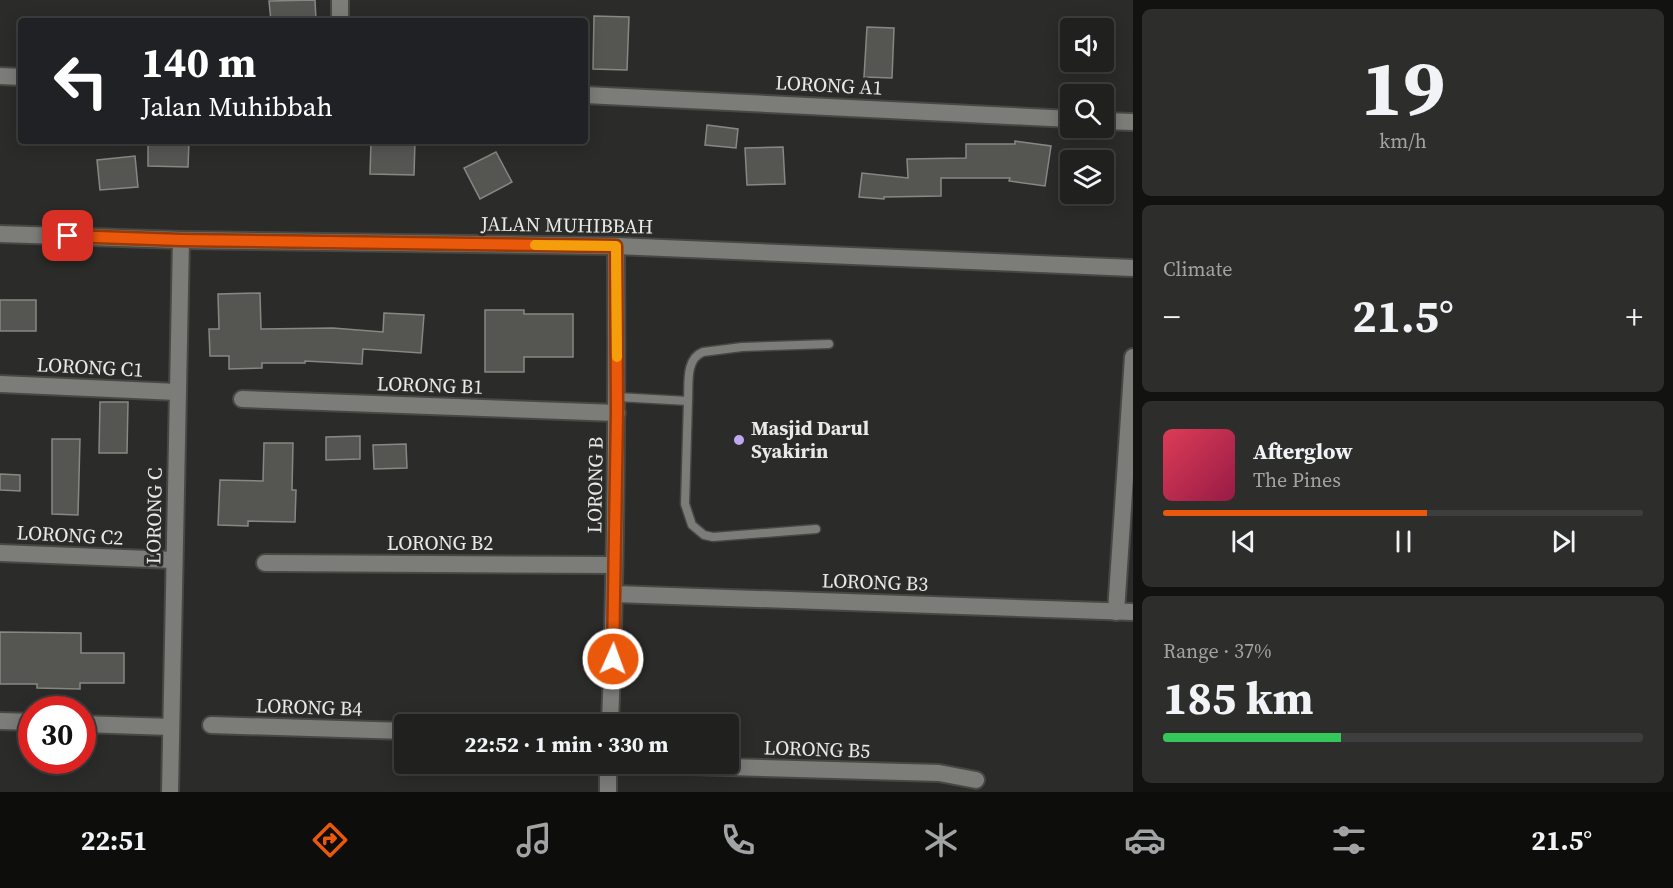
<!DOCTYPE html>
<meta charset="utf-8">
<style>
body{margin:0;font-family:"Source Serif 4",serif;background:#2d2e2c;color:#f1f3f6;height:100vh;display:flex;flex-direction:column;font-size:22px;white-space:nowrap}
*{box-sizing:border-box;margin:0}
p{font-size:20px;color:#a2a3a4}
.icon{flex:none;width:33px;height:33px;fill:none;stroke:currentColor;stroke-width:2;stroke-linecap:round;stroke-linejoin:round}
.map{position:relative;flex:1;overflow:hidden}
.side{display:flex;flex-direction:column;gap:9px;padding:9px;background:#121211;width:540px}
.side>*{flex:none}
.banner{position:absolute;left:18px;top:18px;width:570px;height:126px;border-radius:6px;box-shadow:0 3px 15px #0003,0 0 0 2px #3d3e3d;background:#202124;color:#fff;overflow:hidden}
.buttons{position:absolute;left:1060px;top:18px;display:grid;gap:12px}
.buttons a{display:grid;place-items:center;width:54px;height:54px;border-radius:6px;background:#20211f;box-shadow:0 3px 15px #0003,0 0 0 2px #3d3e3d;font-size:30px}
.speed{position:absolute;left:18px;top:696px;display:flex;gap:12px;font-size:30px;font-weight:700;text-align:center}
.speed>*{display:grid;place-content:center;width:78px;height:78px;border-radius:50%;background:#20211f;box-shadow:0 3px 15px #0003,0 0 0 2px #3d3e3d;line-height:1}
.speed .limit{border:9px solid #d22;background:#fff;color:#111}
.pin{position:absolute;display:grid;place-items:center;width:51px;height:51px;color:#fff;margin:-26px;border-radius:12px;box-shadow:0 3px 9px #0006}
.me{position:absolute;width:66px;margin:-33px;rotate:2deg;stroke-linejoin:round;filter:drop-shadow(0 0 4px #0008)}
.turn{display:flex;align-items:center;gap:21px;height:126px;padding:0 24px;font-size:27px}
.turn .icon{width:78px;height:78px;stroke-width:2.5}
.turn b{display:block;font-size:42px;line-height:51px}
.big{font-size:45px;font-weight:700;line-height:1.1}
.side .widget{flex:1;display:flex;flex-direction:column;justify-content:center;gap:9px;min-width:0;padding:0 21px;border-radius:9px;background:#2d2e2c}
.side .dial{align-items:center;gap:0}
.dial b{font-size:78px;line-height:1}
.song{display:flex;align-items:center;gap:18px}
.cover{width:72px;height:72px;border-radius:9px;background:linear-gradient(135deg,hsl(350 70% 55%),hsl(340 70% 35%))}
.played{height:6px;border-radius:3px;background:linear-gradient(90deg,#ea580c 55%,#3d3e3d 55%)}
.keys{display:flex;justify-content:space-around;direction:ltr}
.heat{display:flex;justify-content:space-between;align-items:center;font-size:33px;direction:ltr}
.charge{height:9px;border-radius:4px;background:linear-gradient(90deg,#34c759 37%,#3d3e3d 0)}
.trip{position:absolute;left:394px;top:714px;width:345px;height:60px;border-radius:6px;background:#20211f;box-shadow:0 3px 15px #0003,0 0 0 2px #3d3e3d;font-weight:700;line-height:60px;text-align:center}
.tabs{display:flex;height:96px;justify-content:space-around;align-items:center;background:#0d0d0c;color:#a2a3a4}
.tabs .icon{width:42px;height:42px}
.tabs .on{color:#ea580c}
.tabs b{font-size:27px;color:#f1f3f6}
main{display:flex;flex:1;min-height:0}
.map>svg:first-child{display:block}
</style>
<main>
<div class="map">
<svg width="1133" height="792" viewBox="0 0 1133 792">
<rect width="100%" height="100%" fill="#2b2c29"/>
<!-- building -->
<g fill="#555652" stroke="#878884" stroke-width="1.5">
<polygon points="315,0 316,21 271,21 269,1"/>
<polygon points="594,16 629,17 627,70 593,69"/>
<polygon points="867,27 894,28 892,78 864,77"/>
<polygon points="707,125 738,129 736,148 705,145"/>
<polygon points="148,141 189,141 188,167 148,166"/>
<polygon points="371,141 415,141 414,175 370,174"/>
<polygon points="1015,141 1051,146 1045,186 1009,181 1010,178 941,178 941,196 884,197 884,199 859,197 862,173 908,178 907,159 966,158 966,144 1015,144"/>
<polygon points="783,147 785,184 747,185 745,148"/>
<polygon points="496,152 512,182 480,199 464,168"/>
<polygon points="135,156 138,187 100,190 97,160"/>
<polygon points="260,293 261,329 333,328 383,332 384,313 424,315 421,353 363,349 362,364 305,361 305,363 262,363 262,368 229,369 229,356 210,356 209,329 219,329 218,294"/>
<rect x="0" y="300" width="36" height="31"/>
<polygon points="485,310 524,310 524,314 573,314 573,357 524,357 524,372 485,372"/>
<polygon points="100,402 128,402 127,453 99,453"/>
<polygon points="360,436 360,459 326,460 326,437"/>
<polygon points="52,439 80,439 78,515 52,514"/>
<polygon points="264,443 293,443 292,490 296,490 295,522 248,521 248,526 218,525 220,480 263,481"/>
<polygon points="406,444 407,468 374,469 373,445"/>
<polygon points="0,474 20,475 20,491 0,490"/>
<polygon points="0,632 81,633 81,653 124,653 124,683 80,683 80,689 37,688 37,684 0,684"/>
</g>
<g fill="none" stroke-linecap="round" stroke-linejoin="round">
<defs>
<g id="lane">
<path d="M617,397L688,401C689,384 685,359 703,352L742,347L829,344"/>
<polyline points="688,401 685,504 692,525 704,535 713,537 816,529"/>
</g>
<g id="street">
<polyline points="340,21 340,0"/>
<polyline points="0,76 21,77"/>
<polyline points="585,95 1071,119"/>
<polyline points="1104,121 1133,122"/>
<polyline points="0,234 181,240 616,246 1133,268"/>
<polyline points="0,384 177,392"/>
<polyline points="242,399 617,413"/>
<polyline points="0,553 174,560"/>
<polyline points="265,563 614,565"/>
<polyline points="615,594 1133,612"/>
<polyline points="1116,612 1133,357"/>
<polyline points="0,721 32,722"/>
<polyline points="82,724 171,727"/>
<path d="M610,724C616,565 617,406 616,246"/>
<polyline points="211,725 405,731"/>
<polyline points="620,764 939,773 976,780"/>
<polyline points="170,792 181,240"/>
<polyline points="608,792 608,764"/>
</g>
</defs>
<!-- lane casing -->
<use href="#lane" stroke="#474844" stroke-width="11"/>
<!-- street casing -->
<use href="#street" stroke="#474844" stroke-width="20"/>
<!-- lane -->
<use href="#lane" stroke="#7c7d79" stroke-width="8"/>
<!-- street -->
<use href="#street" stroke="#7c7d79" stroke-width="16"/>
</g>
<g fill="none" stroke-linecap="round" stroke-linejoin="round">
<defs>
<polyline id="route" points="68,236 181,240 616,246 617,412 613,659"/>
</defs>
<!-- route casing -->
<use href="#route" stroke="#983908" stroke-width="15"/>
<!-- route -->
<use href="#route" stroke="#ea580c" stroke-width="10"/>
<!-- slow -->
<polyline stroke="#f59e0b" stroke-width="10" points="535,245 616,246 617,357"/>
</g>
<!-- markers -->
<circle fill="#c2a7f2" stroke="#2b2c29" stroke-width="2" cx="739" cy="440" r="6"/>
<g text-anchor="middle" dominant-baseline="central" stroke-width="6" stroke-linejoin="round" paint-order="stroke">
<!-- street labels -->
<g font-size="20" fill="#e9e9e7" stroke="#2b2c29">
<text transform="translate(829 85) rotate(3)">LORONG A1</text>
<text transform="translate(567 225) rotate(1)">JALAN MUHIBBAH</text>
<text transform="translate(90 367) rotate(3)">LORONG C1</text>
<text transform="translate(430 385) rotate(2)">LORONG B1</text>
<text transform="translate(595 485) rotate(-89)">LORONG B</text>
<text transform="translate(154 516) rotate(-89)">LORONG C</text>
<text transform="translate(70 535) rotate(3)">LORONG C2</text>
<text x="440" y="543">LORONG B2</text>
<text transform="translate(875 582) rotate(2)">LORONG B3</text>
<text transform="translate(309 707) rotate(2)">LORONG B4</text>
<text transform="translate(817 749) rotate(2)">LORONG B5</text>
</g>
<!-- poi labels -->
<g font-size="20" font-weight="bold" fill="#e9e9e7" stroke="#2b2c29" text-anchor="start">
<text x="751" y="428">Masjid Darul<tspan x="751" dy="23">Syakirin</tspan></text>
</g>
</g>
</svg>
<div class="buttons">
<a><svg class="icon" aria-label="sound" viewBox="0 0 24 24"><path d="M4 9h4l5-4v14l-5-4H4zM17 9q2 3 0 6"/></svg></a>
<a><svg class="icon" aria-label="search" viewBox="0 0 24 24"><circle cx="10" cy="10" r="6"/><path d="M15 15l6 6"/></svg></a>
<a><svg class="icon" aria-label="layers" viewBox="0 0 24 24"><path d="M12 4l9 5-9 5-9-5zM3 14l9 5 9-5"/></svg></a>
</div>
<div class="speed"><div class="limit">30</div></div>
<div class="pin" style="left:68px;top:236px;background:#d93025"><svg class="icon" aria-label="arrive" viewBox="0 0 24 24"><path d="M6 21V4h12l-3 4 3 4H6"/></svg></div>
<svg class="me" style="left:613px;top:659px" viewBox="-20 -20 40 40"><circle r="17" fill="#ea580c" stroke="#fff" stroke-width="3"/><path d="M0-11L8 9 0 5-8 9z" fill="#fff"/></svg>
<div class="trip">22:52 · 1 min · 330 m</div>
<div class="banner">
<div class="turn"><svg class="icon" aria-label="left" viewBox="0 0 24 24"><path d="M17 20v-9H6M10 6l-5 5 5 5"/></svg><div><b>140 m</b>Jalan Muhibbah</div></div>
</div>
</div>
<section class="side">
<div class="widget dial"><b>19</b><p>km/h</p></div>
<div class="widget"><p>Climate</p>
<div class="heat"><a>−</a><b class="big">21.5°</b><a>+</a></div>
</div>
<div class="widget">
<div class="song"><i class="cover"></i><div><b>Afterglow</b><p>The Pines</p></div></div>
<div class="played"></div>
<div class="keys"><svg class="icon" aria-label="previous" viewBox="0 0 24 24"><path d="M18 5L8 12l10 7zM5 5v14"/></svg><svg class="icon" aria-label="pause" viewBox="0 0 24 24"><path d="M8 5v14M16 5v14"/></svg><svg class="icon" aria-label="next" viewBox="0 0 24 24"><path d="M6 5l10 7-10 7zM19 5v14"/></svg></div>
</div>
<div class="widget"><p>Range · 37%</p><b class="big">185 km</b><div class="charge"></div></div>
</section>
</main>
<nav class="tabs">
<b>22:51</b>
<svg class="icon on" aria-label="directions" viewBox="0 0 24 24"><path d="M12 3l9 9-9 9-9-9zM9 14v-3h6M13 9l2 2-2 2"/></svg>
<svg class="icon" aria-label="music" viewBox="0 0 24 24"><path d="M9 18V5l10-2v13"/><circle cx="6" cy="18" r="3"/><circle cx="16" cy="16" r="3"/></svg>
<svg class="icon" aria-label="phone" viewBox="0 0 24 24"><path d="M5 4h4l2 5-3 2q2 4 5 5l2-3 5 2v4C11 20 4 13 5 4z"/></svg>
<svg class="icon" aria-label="climate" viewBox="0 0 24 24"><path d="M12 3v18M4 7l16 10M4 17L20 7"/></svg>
<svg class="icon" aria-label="car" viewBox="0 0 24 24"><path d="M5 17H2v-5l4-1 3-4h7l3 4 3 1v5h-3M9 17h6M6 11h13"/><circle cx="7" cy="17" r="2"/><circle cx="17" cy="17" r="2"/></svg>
<svg class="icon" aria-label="filters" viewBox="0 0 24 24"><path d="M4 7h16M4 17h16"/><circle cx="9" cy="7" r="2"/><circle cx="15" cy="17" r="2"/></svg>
<b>21.5°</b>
</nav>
